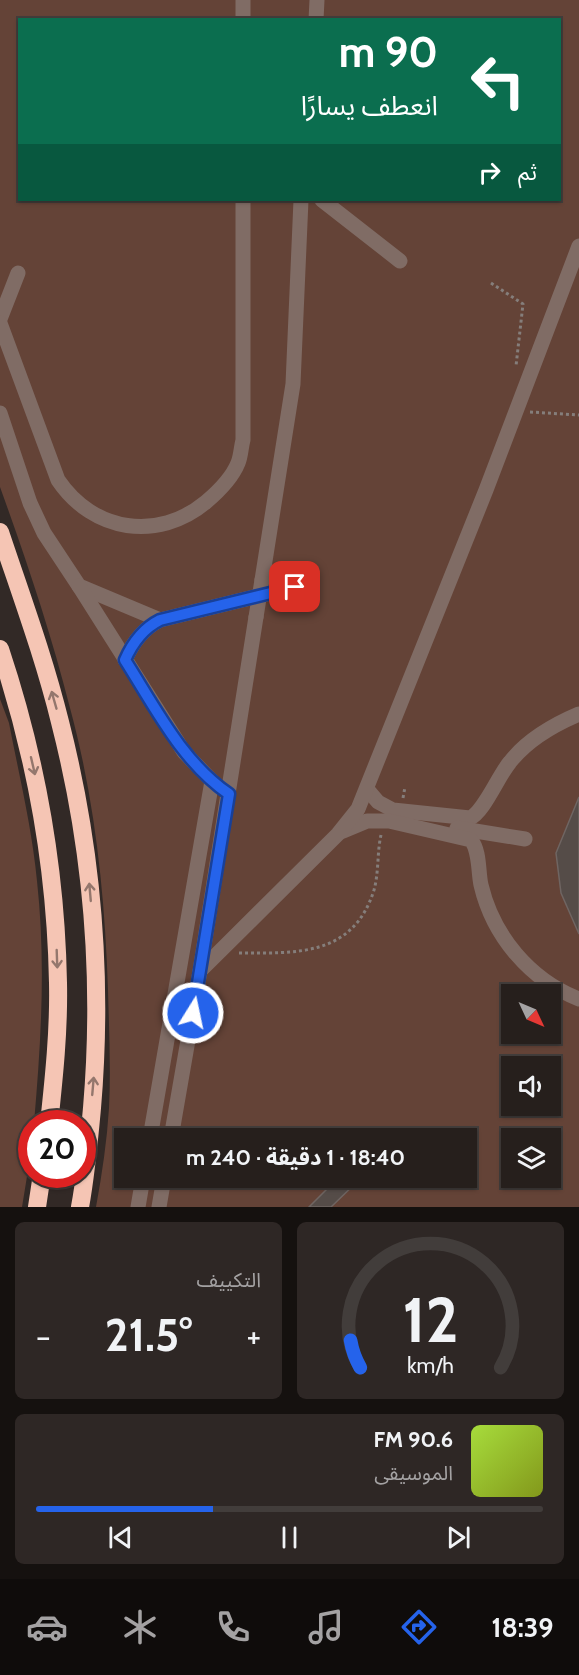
<!DOCTYPE html>
<html lang="ar">
<meta charset="utf-8">
<style>
body{margin:0;font-family:Cabin,"Noto Sans Arabic",sans-serif;background:#2e2725;color:#f1f3f6;direction:rtl;height:100vh;display:flex;flex-direction:column;font-size:22px;white-space:nowrap}
*{box-sizing:border-box;margin:0}
p{font-size:20px;color:#a4a2a3}
.icon{flex:none;width:33px;height:33px;fill:none;stroke:currentColor;stroke-width:2;stroke-linecap:round;stroke-linejoin:round}
.map{position:relative;height:1207px;overflow:hidden;direction:ltr}
.drawer{display:flex;flex-direction:column;gap:15px;padding:15px;background:#15110f;flex:1}
.drawer>*{flex:none}
.top-card{position:absolute;left:18px;top:18px;width:543px;height:183px;border-radius:0px;box-shadow:0 2px 4px #0004,0 0 0 2px #423d3b;direction:rtl;background:#0b6e4f;color:#fff;overflow:hidden}
.needle{width:39px;rotate:134deg}
.controls{position:absolute;left:501px;top:984px;display:grid;gap:12px}
.controls a{display:grid;place-items:center;width:60px;height:60px;border-radius:0px;background:#261f1c;box-shadow:0 2px 4px #0004,0 0 0 2px #423d3b;font-size:30px}
.speed{position:absolute;left:18px;top:1110px;display:flex;gap:12px;font-size:30px;font-weight:700;text-align:center}
.speed>*{display:grid;place-content:center;width:78px;height:78px;border-radius:50%;background:#261f1c;box-shadow:0 2px 4px #0004,0 0 0 2px #423d3b;line-height:1}
.speed .limit{border:9px solid #d22;background:#fff;color:#111}
.pin{position:absolute;display:grid;place-items:center;width:51px;height:51px;color:#fff;margin:-26px;border-radius:12px;box-shadow:0 3px 9px #0006}
.me{position:absolute;width:66px;margin:-33px;rotate:10deg;stroke-linejoin:round;filter:drop-shadow(0 0 4px #0008)}
.turn{display:flex;align-items:center;gap:21px;height:126px;padding:0 24px;font-size:27px}
.turn .icon{width:78px;height:78px;stroke-width:2.5}
.turn b{display:block;font-size:42px;line-height:51px}
.then{display:flex;align-items:center;height:57px;padding:0 24px;background:#0003;gap:12px;font-size:22px}
.big{font-size:45px;font-weight:700;line-height:1.1}
.drawer .card{flex:1;display:flex;flex-direction:column;justify-content:center;gap:9px;min-width:0;padding:0 21px;border-radius:9px;background:#2e2725}
.drawer .dial{align-items:center;gap:0}
.dial svg{height:156px;overflow:visible;fill:none;stroke:#423d3b;stroke-width:7;stroke-linecap:round;text-anchor:middle}
.dial text{fill:#f1f3f6;stroke:none}
.song{display:flex;align-items:center;gap:18px}
.cover{width:72px;height:72px;border-radius:9px;background:linear-gradient(135deg,hsl(80 70% 55%),hsl(70 70% 35%))}
.played{height:6px;border-radius:3px;background:linear-gradient(90deg,#2563eb 35%,#423d3b 35%)}
.keys{display:flex;justify-content:space-around;direction:ltr}
.heat{display:flex;justify-content:space-between;align-items:center;font-size:33px;direction:ltr}
.drawer .tiles{flex:1;display:grid;gap:15px;grid-template-columns:1fr 1fr}
.card:last-child{grid-column:span 2}
.trip{position:absolute;left:114px;top:1128px;width:363px;height:60px;border-radius:0px;background:#261f1c;box-shadow:0 2px 4px #0004,0 0 0 2px #423d3b;font-weight:700;line-height:60px;text-align:center;direction:rtl}
.tabs{display:flex;height:96px;justify-content:space-around;align-items:center;background:#0f0c0b;color:#a4a2a3}
.tabs .icon{width:42px;height:42px}
.tabs .on{color:#2563eb}
.tabs b{font-size:27px;color:#f1f3f6}
.map>svg:first-child{display:block}
</style>
<div class="map">
<svg width="579" height="1207" viewBox="0 0 579 1207">
<rect width="100%" height="100%" fill="#322926"/>
<!-- green -->
<g fill="#644337" fill-rule="evenodd">
<path d="M0,0H579V1207H96C102,1174 107,1141 109,1108C111,1069 109,1029 108,990C105,895 95,800 70,708C51,633 26,559 0,487ZM20,20H560V200H20ZM512,994H550V1034H512ZM512,1066H550V1106H512ZM124,1138H466V1178H124ZM512,1138H550V1178H512Z"/>
<path d="M0,699L9,723C19,775 32,828 37,881C46,962 41,1043 34,1123L32,1124L31,1152L22,1207H0Z"/>
</g>
<!-- building -->
<g fill="#554c48" stroke="#6f6562" stroke-width="1.5">
<polygon points="579,797 579,934 561,893 556,853"/>
<polygon points="338,1178 361,1178 331,1207 309,1207"/>
</g>
<g fill="none" stroke-linecap="round" stroke-linejoin="round">
<!-- path -->
<g stroke="#857e7b" stroke-width="3" stroke-dasharray="3 3" stroke-linecap="butt">
<polyline points="491,283 523,304 516,366"/>
<polyline points="530,412 579,415"/>
<polyline points="403,798 405,787"/>
<path d="M239,953C296,953 353,957 374,890C379,872 377,852 381,835"/>
</g>
<!-- minor -->
<g stroke="#806c65" stroke-width="15">
<polyline points="243,20 243,0"/>
<polyline points="316,20 317,0"/>
<polyline points="322,200 400,261"/>
<polyline points="0,319 18,273"/>
<path d="M0,323L58,480C93,532 158,542 206,502C219,491 232,478 238,463C241,456 241,447 243,440V200"/>
<polyline points="0,413 30,503 44,533 79,586 160,620 295,587"/>
<polyline points="262,580 293,384 301,200"/>
<polyline points="79,586 184,752 212,781 150,1138"/>
<path d="M125,660C132,644 144,628 160,620"/>
<path d="M367,789L378,802L393,810L470,818C484,812 498,776 510,762C528,739 553,725 579,714"/>
<polyline points="457,828 525,839"/>
<path d="M343,831L367,821H389L471,840C480,851 478,872 481,885C493,936 530,980 579,999"/>
<polyline points="200,971 338,834 358,809 486,490 579,246"/>
<polyline points="171,1138 200,971 256,617"/>
<polyline points="138,1207 143,1178"/>
<polyline points="159,1207 164,1178"/>
</g>
<!-- highway -->
<g stroke="#f5c5b4" stroke-width="18">
<path d="M0,532C21,595 44,657 60,722C92,847 103,979 92,1108C89,1141 86,1175 80,1207"/>
<path d="M0,649C36,757 56,869 58,983C59,1030 54,1077 49,1124"/>
<polyline points="37,1207 42,1174"/>
</g>
<!-- minor-bridge -->
<polyline stroke="#806c65" stroke-width="15" points="256,617 262,580"/>
</g>
<!-- one-way arrows -->
<defs><path id="oneway-shaft" d="M-6 0H5M1.5-3L5.5 0L1.5 3" fill="none" stroke-width="1.6" stroke-linecap="round" stroke-linejoin="round" transform="scale(1.5)"/></defs>
<g stroke="#94776d">
<use href="#oneway-shaft" transform="translate(54 700) rotate(-106)"/>
<use href="#oneway-shaft" transform="translate(33 766) rotate(77)"/>
<use href="#oneway-shaft" transform="translate(90 892) rotate(-95)"/>
<use href="#oneway-shaft" transform="translate(57 959) rotate(88)"/>
<use href="#oneway-shaft" transform="translate(93 1086) rotate(-85)"/>
</g>
<g fill="none" stroke-linecap="round" stroke-linejoin="round">
<defs>
<path id="route" d="M193,1013L229,794C182,762 155,707 125,660C132,644 144,628 160,620L295,587"/>
</defs>
<!-- route casing -->
<use href="#route" stroke="#184099" stroke-width="15"/>
<!-- route -->
<use href="#route" stroke="#2563eb" stroke-width="10"/>
</g>
</svg>
<div class="controls">
<a><svg class="needle" viewBox="-14 -14 28 28"><path d="M0-13l5 13h-10z" fill="#e53935"/><path d="M0 13l5-13h-10z" fill="#a4a2a3"/></svg></a>
<a><svg class="icon" aria-label="sound" viewBox="0 0 24 24"><path d="M4 9h4l5-4v14l-5-4H4zM17 9q2 3 0 6"/></svg></a>
<a><svg class="icon" aria-label="layers" viewBox="0 0 24 24"><path d="M12 4l9 5-9 5-9-5zM3 14l9 5 9-5"/></svg></a>
</div>
<div class="speed"><div class="limit">20</div></div>
<div class="pin" style="left:295px;top:587px;background:#d93025"><svg class="icon" aria-label="arrive" viewBox="0 0 24 24"><path d="M6 21V4h12l-3 4 3 4H6"/></svg></div>
<svg class="me" style="left:193px;top:1013px" viewBox="-20 -20 40 40"><circle r="17" fill="#2563eb" stroke="#fff" stroke-width="3"/><path d="M0-11L8 9 0 5-8 9z" fill="#fff"/></svg>
<div class="trip">18:40 · 1 دقيقة · 240 m</div>
<div class="top-card">
<div class="turn"><svg class="icon" aria-label="left" viewBox="0 0 24 24"><path d="M17 20v-9H6M10 6l-5 5 5 5"/></svg><div><b>90 m</b>انعطف يسارًا</div></div>
<div class="then">ثم<svg class="icon" aria-label="right" viewBox="0 0 24 24"><path d="M7 20v-9h11M14 6l5 5-5 5"/></svg></div>
</div>
</div>
<section class="drawer">
<div class="tiles">
<div class="card dial"><svg viewBox="0 0 100 80">
<path d="M14 69A42 42 0 1 1 86 69"/>
<path d="M14 69A42 42 0 0 1 9 55" stroke="#2563eb"/>
<text x="50" y="56" font-size="32" font-weight="700">12</text>
<text x="50" y="72" font-size="11">km/h</text>
</svg></div>
<div class="card"><p>التكييف</p>
<div class="heat"><a>−</a><b class="big">21.5°</b><a>+</a></div>
</div>
<div class="card">
<div class="song"><i class="cover"></i><div><b>90.6 FM</b><p>الموسيقى</p></div></div>
<div class="played"></div>
<div class="keys"><svg class="icon" aria-label="previous" viewBox="0 0 24 24"><path d="M18 5L8 12l10 7zM5 5v14"/></svg><svg class="icon" aria-label="pause" viewBox="0 0 24 24"><path d="M8 5v14M16 5v14"/></svg><svg class="icon" aria-label="next" viewBox="0 0 24 24"><path d="M6 5l10 7-10 7zM19 5v14"/></svg></div>
</div>
</div>
</section>
<nav class="tabs">
<b>18:39</b>
<svg class="icon on" aria-label="directions" viewBox="0 0 24 24"><path d="M12 3l9 9-9 9-9-9zM9 14v-3h6M13 9l2 2-2 2"/></svg>
<svg class="icon" aria-label="music" viewBox="0 0 24 24"><path d="M9 18V5l10-2v13"/><circle cx="6" cy="18" r="3"/><circle cx="16" cy="16" r="3"/></svg>
<svg class="icon" aria-label="phone" viewBox="0 0 24 24"><path d="M5 4h4l2 5-3 2q2 4 5 5l2-3 5 2v4C11 20 4 13 5 4z"/></svg>
<svg class="icon" aria-label="climate" viewBox="0 0 24 24"><path d="M12 3v18M4 7l16 10M4 17L20 7"/></svg>
<svg class="icon" aria-label="car" viewBox="0 0 24 24"><path d="M5 17H2v-5l4-1 3-4h7l3 4 3 1v5h-3M9 17h6M6 11h13"/><circle cx="7" cy="17" r="2"/><circle cx="17" cy="17" r="2"/></svg>
</nav>
